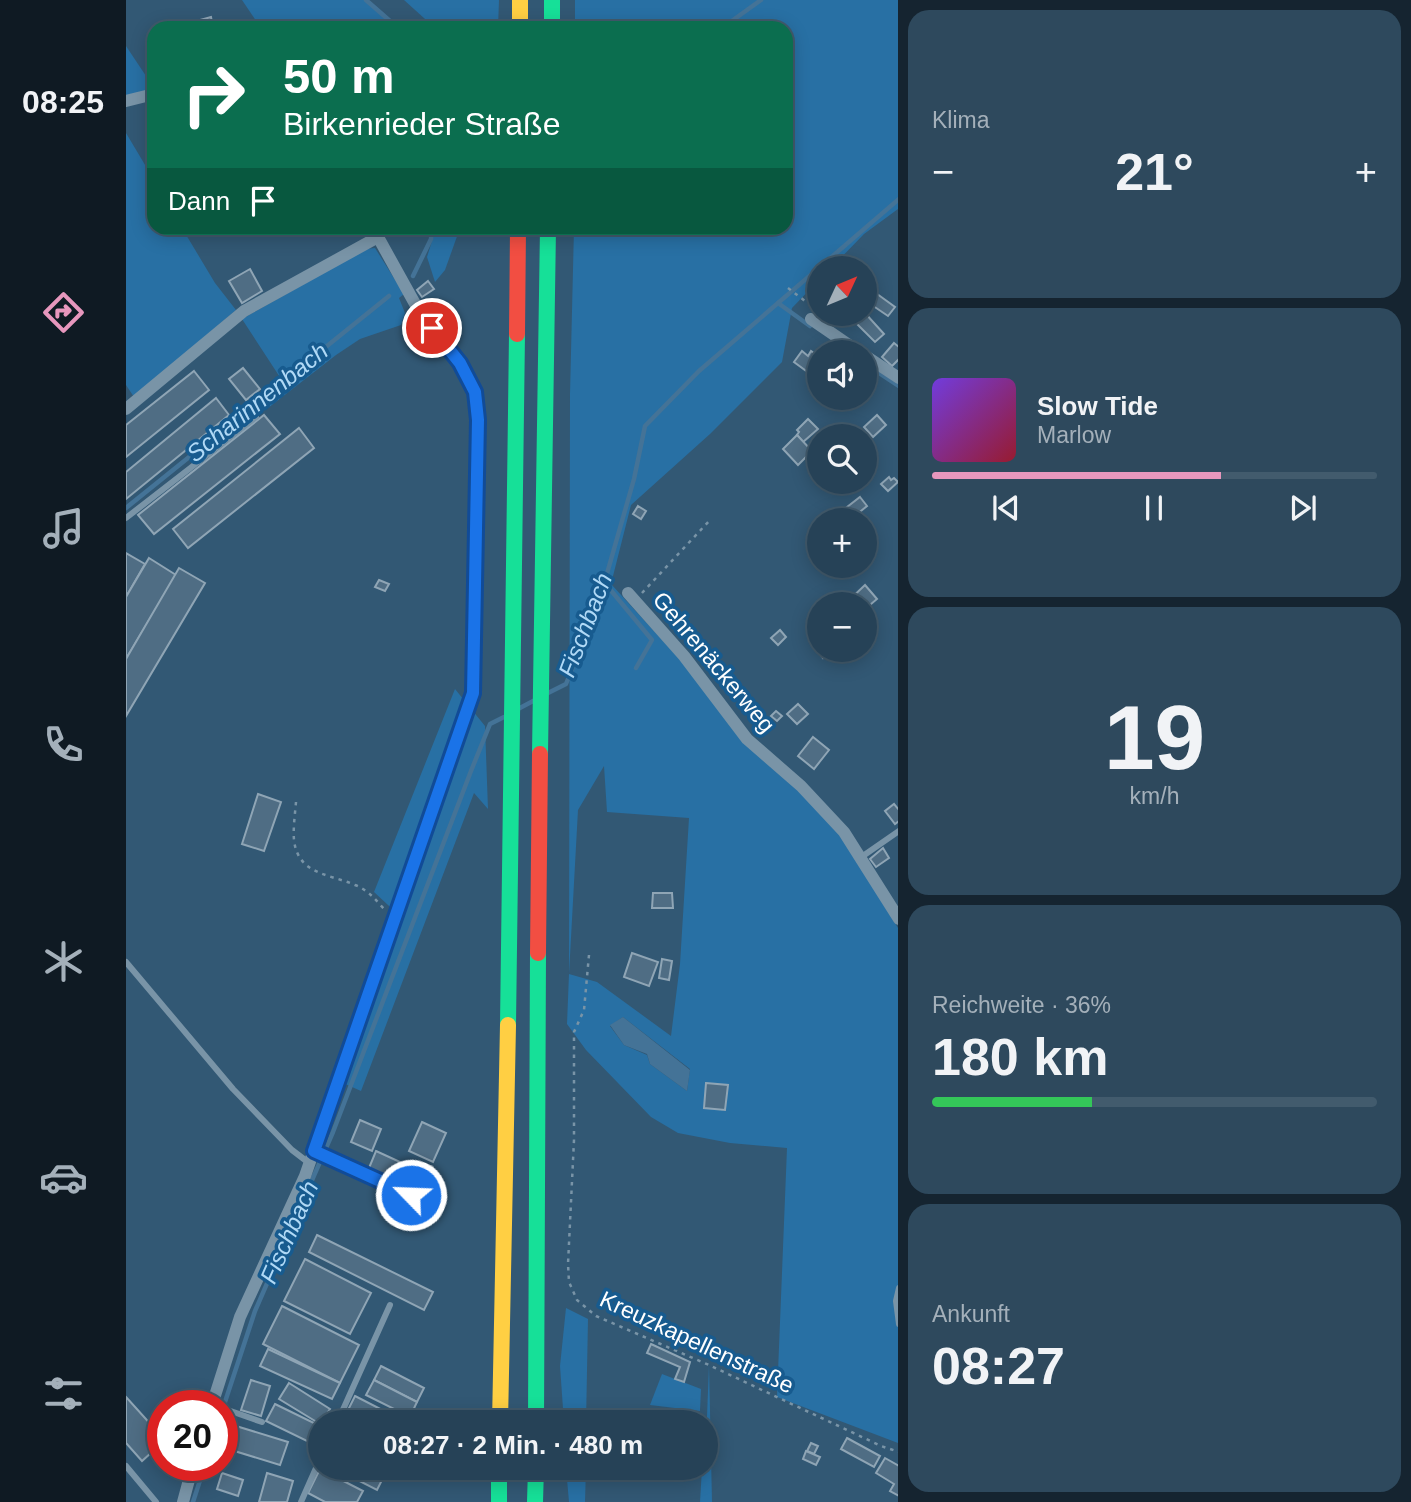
<!DOCTYPE html>
<html lang="de">
<meta charset="utf-8">
<style>
body{margin:0;font-family:Helvetica,sans-serif;background:#2e495d;color:#f1f3f6;height:100vh;display:flex;flex-direction:column;font-size:26px;white-space:nowrap}
*{box-sizing:border-box;margin:0}
p{font-size:23px;color:#a4b0ba}
.icon{flex:none;width:38px;height:38px;fill:none;stroke:currentColor;stroke-width:2;stroke-linecap:round;stroke-linejoin:round}
.map{position:relative;flex:1;overflow:hidden}
.drawer{display:flex;flex-direction:column;gap:10px;padding:10px;background:#152430;width:513px}
.drawer>*{flex:none}
.banner{position:absolute;left:21px;top:21px;width:646px;height:214px;border-radius:21px;box-shadow:0 4px 18px #0003,0 0 0 2px #425b6d;background:#0b6e4f;color:#fff;overflow:hidden}
.needle{width:46px;rotate:46deg}
.fabs{position:absolute;left:681px;top:256px;display:grid;gap:14px}
.fabs a{display:grid;place-items:center;width:70px;height:70px;border-radius:50%;background:#264257;box-shadow:0 4px 18px #0003,0 0 0 2px #425b6d;font-size:35px}
.speed{position:absolute;left:21px;top:1390px;display:flex;gap:14px;font-size:35px;font-weight:700;text-align:center}
.speed>*{display:grid;place-content:center;width:91px;height:91px;border-radius:50%;background:#264257;box-shadow:0 4px 18px #0003,0 0 0 2px #425b6d;line-height:1}
.speed .limit{border:10px solid #d22;background:#fff;color:#111}
.pin{position:absolute;display:grid;place-items:center;width:60px;height:60px;color:#fff;margin:-30px;border:4px solid #fff;border-radius:50%;box-shadow:0 2px 7px #0007}
.me{position:absolute;width:77px;margin:-38px;rotate:294deg;stroke-linejoin:round;filter:drop-shadow(0 0 5px #0008)}
.turn{display:flex;align-items:center;gap:24px;height:147px;padding:0 21px;font-size:32px}
.turn .icon{width:91px;height:91px;stroke-width:2.5}
.turn b{display:block;font-size:49px;line-height:60px}
.then{display:flex;align-items:center;height:66px;padding:0 21px;background:#0003;gap:14px;font-size:26px}
.big{font-size:52px;font-weight:700;line-height:1.1}
.drawer .card{flex:1;display:flex;flex-direction:column;justify-content:center;gap:10px;min-width:0;padding:0 24px;border-radius:21px;background:#2e495d}
.drawer .dial{align-items:center;gap:0}
.dial b{font-size:91px;line-height:1}
.song{display:flex;align-items:center;gap:21px}
.cover{width:84px;height:84px;border-radius:10px;background:linear-gradient(135deg,hsl(260 70% 55%),hsl(350 70% 35%))}
.played{height:7px;border-radius:4px;background:linear-gradient(90deg,#e797bd 65%,#425b6d 65%)}
.keys{display:flex;justify-content:space-around;direction:ltr}
.heat{display:flex;justify-content:space-between;align-items:center;font-size:38px;direction:ltr}
.charge{height:10px;border-radius:5px;background:linear-gradient(90deg,#34c759 36%,#425b6d 0)}
.trip{position:absolute;left:182px;top:1410px;width:410px;height:70px;border-radius:35px;background:#264257;box-shadow:0 4px 18px #0003,0 0 0 2px #425b6d;font-weight:700;line-height:70px;text-align:center}
main{display:flex;flex:1;min-height:0}
.menu{display:flex;flex-direction:column;width:126px;justify-content:space-around;align-items:center;background:#0f1a23;color:#a4b0ba}
.menu .icon{width:49px;height:49px}
.menu .active{color:#e797bd}
.menu b{font-size:32px;color:#f1f3f6}
.map>svg:first-child{display:block}
</style>
<main>
<nav class="menu">
<b>08:25</b>
<svg class="icon active" aria-label="directions" viewBox="0 0 24 24"><path d="M12 3l9 9-9 9-9-9zM9 14v-3h6M13 9l2 2-2 2"/></svg>
<svg class="icon" aria-label="music" viewBox="0 0 24 24"><path d="M9 18V5l10-2v13"/><circle cx="6" cy="18" r="3"/><circle cx="16" cy="16" r="3"/></svg>
<svg class="icon" aria-label="phone" viewBox="0 0 24 24"><path d="M5 4h4l2 5-3 2q2 4 5 5l2-3 5 2v4C11 20 4 13 5 4z"/></svg>
<svg class="icon" aria-label="climate" viewBox="0 0 24 24"><path d="M12 3v18M4 7l16 10M4 17L20 7"/></svg>
<svg class="icon" aria-label="car" viewBox="0 0 24 24"><path d="M5 17H2v-5l4-1 3-4h7l3 4 3 1v5h-3M9 17h6M6 11h13"/><circle cx="7" cy="17" r="2"/><circle cx="17" cy="17" r="2"/></svg>
<svg class="icon" aria-label="filters" viewBox="0 0 24 24"><path d="M4 7h16M4 17h16"/><circle cx="9" cy="7" r="2"/><circle cx="15" cy="17" r="2"/></svg>
</nav>
<div class="map">
<svg width="773" height="1502" viewBox="0 0 773 1502">
<rect width="100%" height="100%" fill="#325874"/>
<!-- green -->
<g fill="#2870a4" fill-rule="evenodd">
<polygon points="116,0 240,0 272,28 135,28"/>
<polygon points="278,0 373,0 372,28 309,28"/>
<path d="M449,0H772V209L738,234L705,268H693V280L666,308L656,362L584,434L505,505L485,584L715,835L772,928V1443L651,1397L661,1148L604,1143L552,1133L525,1117L460,1050L441,1024L443,974L444,394L448,228H660V28H449ZM478,766L481,812L563,818L554,964L545,1036L471,982L443,974L452,810ZM497,1017L564,1069L561,1091L524,1064L521,1055L498,1045L484,1026Z"/>
<polygon points="0,46 28,88 28,92 0,99"/>
<polygon points="0,133 28,180 28,228 56,228 89,283 110,310 8,397 0,385"/>
<polygon points="310,228 334,228 319,270 309,282 301,257"/>
<polygon points="249,248 278,294 273,298 279,313 275,325 234,339 210,355 142,408 137,405 161,388 116,319 240,249"/>
<polygon points="329,689 359,726 362,809 348,793 235,1091 217,1083 276,918 248,892"/>
<polygon points="440,1308 462,1319 460,1423 438,1423 434,1366"/>
<polygon points="583,1365 586,1502 574,1502 576,1468 579,1468"/>
<polygon points="536,1374 575,1389 574,1411 524,1405"/>
<polygon points="440,1468 460,1468 459,1502 443,1502"/>
</g>
<!-- water -->
<polygon fill="#447397" points="497,1017 564,1070 561,1091 524,1064 521,1054 498,1045 484,1025"/>
<g fill="none" stroke-linecap="round" stroke-linejoin="round">
<!-- stream -->
<g stroke="#447397" stroke-width="4.5">
<polyline points="240,0 272,28"/>
<polyline points="596,28 635,0"/>
<polyline points="287,276 305,239 306,228"/>
<polyline points="652,303 684,326"/>
<polyline points="738,363 773,386"/>
<polyline points="0,508 263,296"/>
<polyline points="478,582 526,640 510,668"/>
<polyline points="420,694 440,684 472,605 508,479 519,426 573,371 773,199"/>
<polyline points="392,709 409,700"/>
<polyline points="96,1411 129,1311 207,1132 345,771 364,724 378,717"/>
<polyline points="67,1502 79,1465"/>
</g>
</g>
<!-- building -->
<g fill="#4f6d84" stroke="#8fa5b5" stroke-width="2">
<polygon points="85,17 87,28 52,28 52,26"/>
<polygon points="124,269 136,291 116,303 103,281"/>
<polygon points="302,281 308,289 296,297 291,290"/>
<polygon points="747,291 769,307 762,316 740,301"/>
<polygon points="739,313 758,334 749,342 729,322"/>
<polygon points="768,343 773,347 773,359 766,366 756,357"/>
<polygon points="676,351 682,356 685,351 693,357 683,373 668,362"/>
<polygon points="117,368 134,389 120,400 103,379"/>
<polygon points="68,371 83,390 0,457 0,425"/>
<polygon points="90,398 103,415 0,499 0,472"/>
<polygon points="138,415 154,434 28,534 12,515"/>
<polygon points="751,415 760,425 747,437 738,427"/>
<polygon points="682,419 692,429 677,442 671,435 673,432 671,430"/>
<polygon points="173,428 188,448 62,548 47,529"/>
<polygon points="671,435 686,451 672,465 657,449"/>
<polygon points="763,477 765,480 768,478 772,482 762,491 755,484"/>
<polygon points="734,497 741,506 724,520 717,520 712,514"/>
<polygon points="512,506 520,511 515,519 507,514"/>
<polygon points="0,553 19,564 0,597"/>
<polygon points="23,558 50,575 0,659 0,597"/>
<polygon points="53,568 79,583 0,716 0,659"/>
<polygon points="253,580 263,584 259,591 249,587"/>
<polygon points="739,585 751,599 738,610 738,604 719,604"/>
<polygon points="654,630 660,637 652,645 645,638"/>
<polygon points="693,639 693,649 708,649 697,658 686,645"/>
<polygon points="672,704 682,714 671,724 661,714"/>
<polygon points="650,711 656,716 651,721 645,716"/>
<polygon points="687,737 703,750 688,769 672,756"/>
<polygon points="132,794 155,802 138,851 116,844"/>
<polygon points="768,804 773,810 773,821 769,824 759,811"/>
<polygon points="757,848 763,858 750,867 744,859"/>
<polygon points="527,893 546,893 547,908 526,908"/>
<polygon points="506,953 532,962 523,986 498,977"/>
<polygon points="536,959 546,961 543,980 533,978"/>
<polygon points="580,1083 602,1085 599,1110 578,1108"/>
<polygon points="234,1120 255,1129 246,1151 225,1142"/>
<polygon points="296,1122 320,1133 307,1162 283,1151"/>
<polygon points="250,1151 298,1173 291,1189 243,1168"/>
<polygon points="191,1235 307,1292 298,1310 183,1252"/>
<polygon points="179,1259 245,1293 224,1334 158,1301"/>
<polygon points="156,1306 233,1345 214,1383 137,1344"/>
<polygon points="525,1344 564,1362 558,1382 549,1379 554,1367 521,1353"/>
<polygon points="142,1349 214,1383 206,1399 134,1366"/>
<polygon points="255,1366 298,1388 291,1402 248,1380"/>
<polygon points="125,1380 144,1386 135,1416 115,1410"/>
<polygon points="248,1380 291,1402 284,1417 240,1395"/>
<polygon points="163,1383 204,1409 194,1424 153,1399"/>
<polygon points="229,1396 280,1422 280,1423 227,1423 218,1418"/>
<polygon points="0,1397 37,1438 37,1442 16,1461 0,1443"/>
<polygon points="149,1404 194,1426 185,1443 140,1421"/>
<polygon points="110,1426 162,1442 154,1465 102,1449"/>
<polygon points="721,1438 754,1456 748,1467 715,1449"/>
<polygon points="685,1443 692,1446 688,1454 681,1451"/>
<polygon points="680,1451 694,1457 690,1465 677,1459"/>
<polygon points="759,1458 773,1466 773,1496 764,1491 768,1484 750,1473"/>
<polygon points="208,1468 262,1468 251,1490"/>
<polygon points="194,1469 237,1491 231,1502 199,1502 182,1493"/>
<polygon points="96,1473 117,1480 112,1496 91,1489"/>
<polygon points="141,1473 167,1481 161,1502 133,1502"/>
</g>
<g fill="none" stroke-linecap="round" stroke-linejoin="round">
<!-- path -->
<g stroke="#7994a7" stroke-width="2.5" stroke-dasharray="3.5 5" stroke-linecap="butt">
<polyline points="662,288 679,301"/>
<polyline points="516,593 584,520"/>
<path d="M170,802C169,814 167,828 168,840C172,875 204,874 229,885C242,890 249,899 258,909"/>
<polyline points="463,955 458,1010 448,1032 448,1140 442,1264 443,1282 451,1300 470,1316 583,1365 755,1446 773,1452"/>
</g>
<!-- lane -->
<g stroke="#7994a7" stroke-width="6">
<polyline points="0,518 130,417"/>
<polyline points="734,858 773,831"/>
<polyline points="0,962 107,1089 166,1150 183,1163"/>
<polyline points="188,1151 285,1194 296,1194 305,1181 305,1168"/>
<polyline points="773,1288 770,1301 773,1324"/>
<polyline points="96,1408 136,1422"/>
<polyline points="211,1423 264,1305"/>
<polyline points="0,1466 30,1502"/>
<polyline points="175,1502 194,1459"/>
</g>
<!-- street -->
<g stroke="#7994a7" stroke-width="12">
<polyline points="0,101 28,94"/>
<polyline points="685,319 733,352"/>
<polyline points="738,355 773,378"/>
<polyline points="0,409 118,311 252,237"/>
<polyline points="502,593 558,656 621,739 675,786 718,832 773,919"/>
<polyline points="86,1405 114,1317 179,1176 347,693 352,420 349,392 334,363 293,311 247,228"/>
<polyline points="57,1502 67,1465"/>
</g>
<!-- fast -->
<g stroke="#16e098" stroke-width="16">
<polyline points="426,0 426,28"/>
<polyline points="414,754 422,228"/>
<polyline points="382,1025 391,334"/>
<polyline points="410,1423 412,953"/>
<polyline points="373,1468 373,1502"/>
<polyline points="409,1502 410,1468"/>
</g>
<!-- slow -->
<g stroke="#ffcf43" stroke-width="16">
<polyline points="394,0 394,28"/>
<polyline points="374,1423 382,1025"/>
</g>
<!-- jam -->
<g stroke="#f24e42" stroke-width="16">
<polyline points="391,334 392,228"/>
<polyline points="412,953 414,754"/>
</g>
</g>
<g fill="none" stroke-linecap="round" stroke-linejoin="round">
<defs>
<polyline id="route" points="285,1195 188,1151 347,693 352,420 349,392 334,363 306,328"/>
</defs>
<!-- route casing -->
<use href="#route" stroke="#114b97" stroke-width="18"/>
<!-- route -->
<use href="#route" stroke="#1a73e8" stroke-width="12"/>
</g>
<g text-anchor="middle" dominant-baseline="central" stroke-width="7" stroke-linejoin="round" paint-order="stroke">
<!-- street labels -->
<g font-size="23" fill="#fff" stroke="#175b8f">
<text transform="translate(588 662) rotate(50)">Gehrenäckerweg</text>
<text transform="translate(571 1342) rotate(25)">Kreuzkapellenstraße</text>
</g>
<!-- water labels -->
<g font-size="24" font-style="italic" fill="#b0d9f6" stroke="#175b8f">
<text transform="translate(131 402) rotate(-39)">Scharinnenbach</text>
<text transform="translate(459 625) rotate(-69)">Fischbach</text>
<text transform="translate(163 1232) rotate(-66)">Fischbach</text>
</g>
</g>
</svg>
<div class="fabs">
<a><svg class="needle" viewBox="-14 -14 28 28"><path d="M0-13l5 13h-10z" fill="#e53935"/><path d="M0 13l5-13h-10z" fill="#a4b0ba"/></svg></a>
<a><svg class="icon" aria-label="sound" viewBox="0 0 24 24"><path d="M4 9h4l5-4v14l-5-4H4zM17 9q2 3 0 6"/></svg></a>
<a><svg class="icon" aria-label="search" viewBox="0 0 24 24"><circle cx="10" cy="10" r="6"/><path d="M15 15l6 6"/></svg></a>
<a>+</a>
<a>−</a>
</div>
<div class="speed"><div class="limit">20</div></div>
<div class="pin" style="left:306px;top:328px;background:#d93025"><svg class="icon" aria-label="arrive" viewBox="0 0 24 24"><path d="M6 21V4h12l-3 4 3 4H6"/></svg></div>
<svg class="me" style="left:285px;top:1195px" viewBox="-20 -20 40 40"><circle r="17" fill="#1a73e8" stroke="#fff" stroke-width="3"/><path d="M0-11L8 9 0 5-8 9z" fill="#fff"/></svg>
<div class="trip">08:27 · 2 Min. · 480 m</div>
<div class="banner">
<div class="turn"><svg class="icon" aria-label="right" viewBox="0 0 24 24"><path d="M7 20v-9h11M14 6l5 5-5 5"/></svg><div><b>50 m</b>Birkenrieder Straße</div></div>
<div class="then">Dann<svg class="icon" aria-label="arrive" viewBox="0 0 24 24"><path d="M6 21V4h12l-3 4 3 4H6"/></svg></div>
</div>
</div>
<section class="drawer">
<div class="card"><p>Klima</p>
<div class="heat"><a>−</a><b class="big">21°</b><a>+</a></div>
</div>
<div class="card">
<div class="song"><i class="cover"></i><div><b>Slow Tide</b><p>Marlow</p></div></div>
<div class="played"></div>
<div class="keys"><svg class="icon" aria-label="previous" viewBox="0 0 24 24"><path d="M18 5L8 12l10 7zM5 5v14"/></svg><svg class="icon" aria-label="pause" viewBox="0 0 24 24"><path d="M8 5v14M16 5v14"/></svg><svg class="icon" aria-label="next" viewBox="0 0 24 24"><path d="M6 5l10 7-10 7zM19 5v14"/></svg></div>
</div>
<div class="card dial"><b>19</b><p>km/h</p></div>
<div class="card"><p>Reichweite · 36%</p><b class="big">180 km</b><div class="charge"></div></div>
<div class="card"><p>Ankunft</p><b class="big">08:27</b></div>
</section>
</main>
